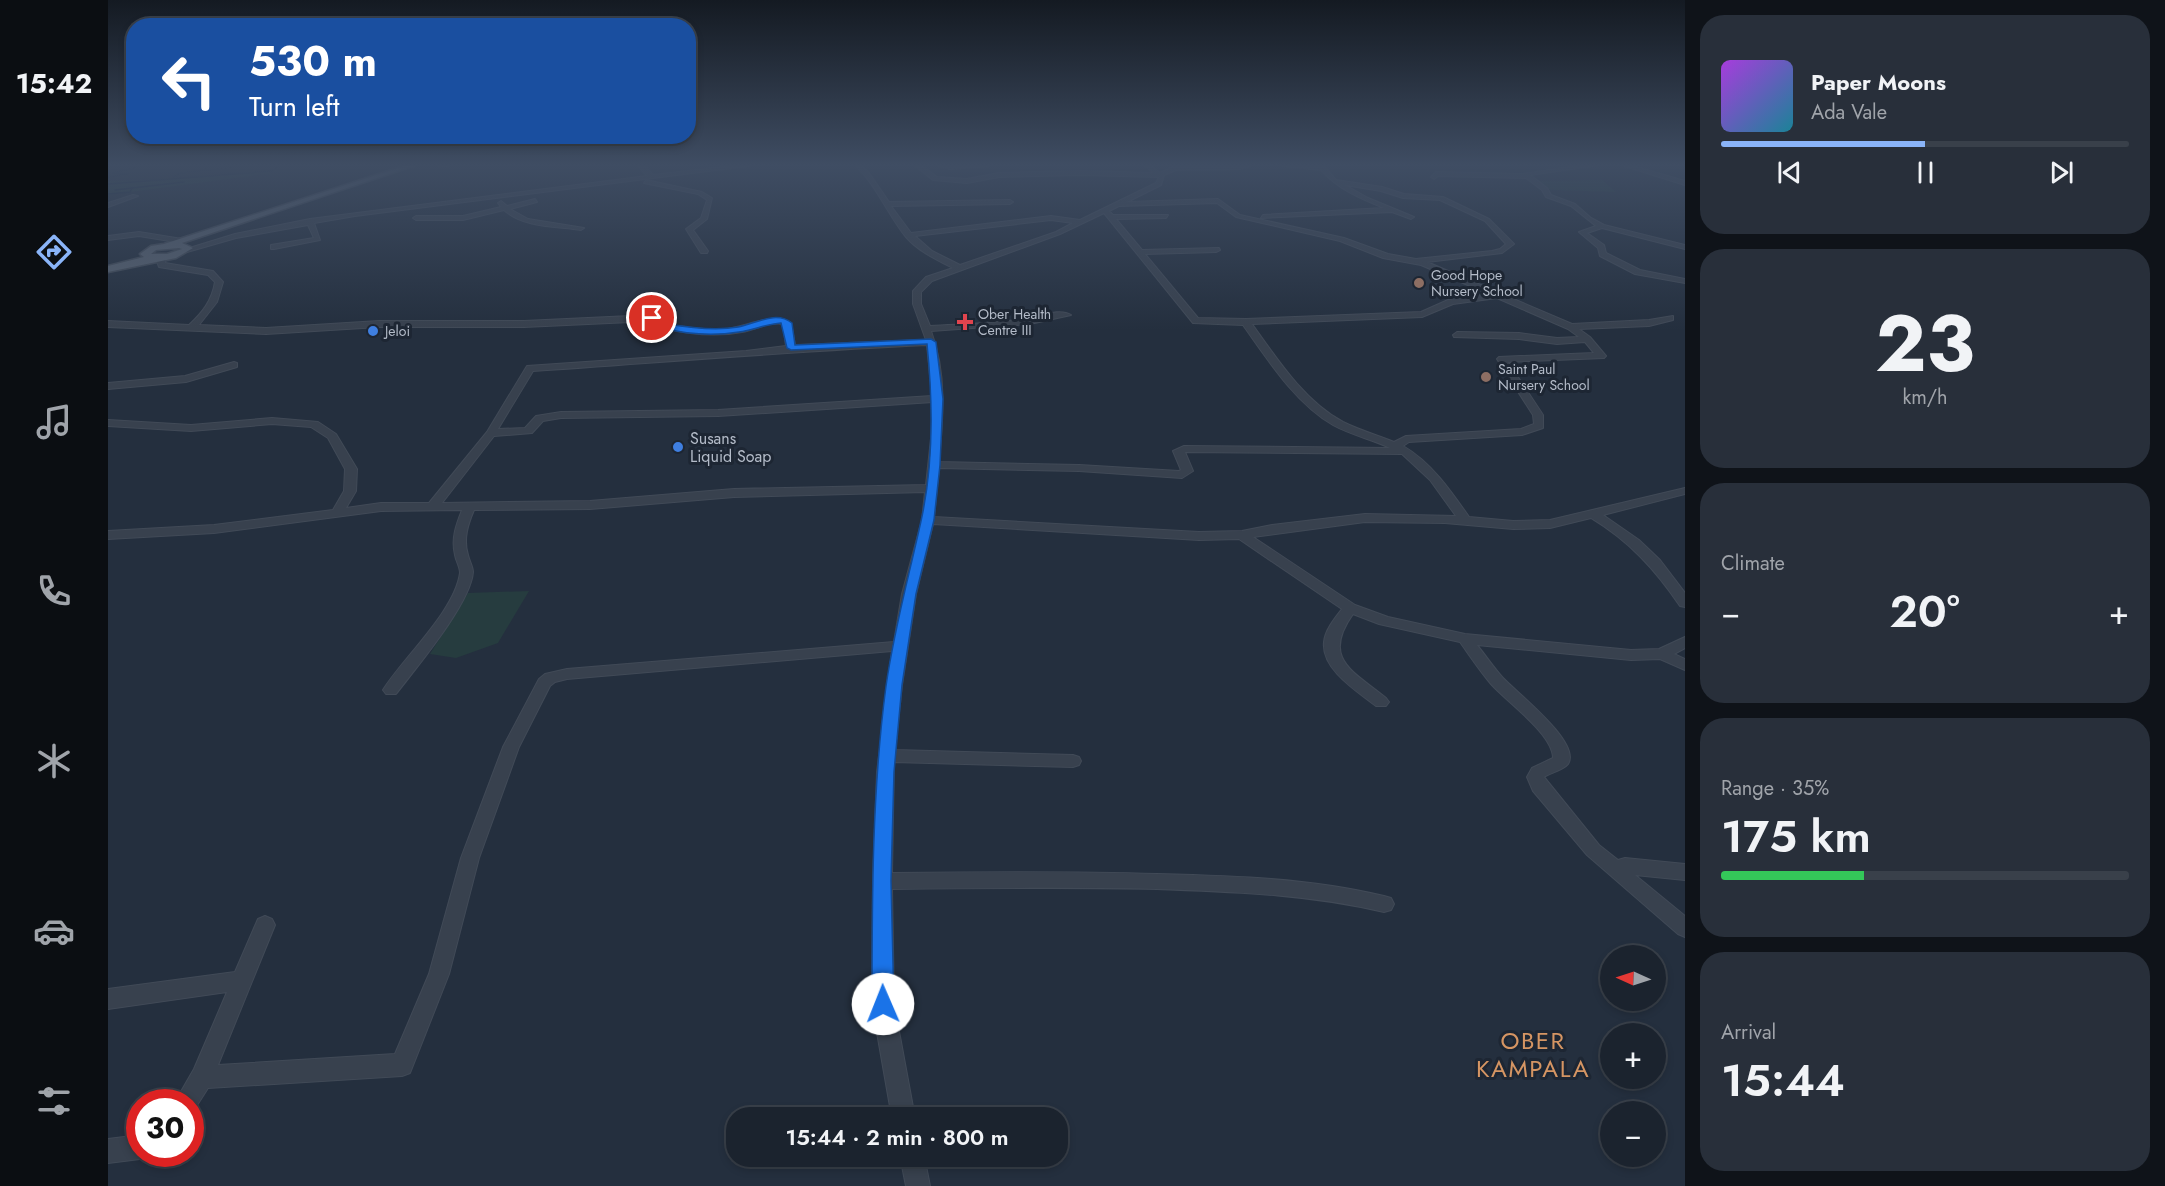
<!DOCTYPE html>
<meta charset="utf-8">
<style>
body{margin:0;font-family:Jost,sans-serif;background:#282f3a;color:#f1f3f6;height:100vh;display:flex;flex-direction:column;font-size:22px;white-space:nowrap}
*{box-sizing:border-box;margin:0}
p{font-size:20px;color:#a0a4aa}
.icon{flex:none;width:33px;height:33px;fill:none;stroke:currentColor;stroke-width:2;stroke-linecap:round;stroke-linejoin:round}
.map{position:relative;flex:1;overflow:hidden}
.sheet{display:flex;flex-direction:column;gap:15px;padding:15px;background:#0f1319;width:480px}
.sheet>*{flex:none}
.guide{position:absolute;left:18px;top:18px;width:570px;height:126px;border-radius:24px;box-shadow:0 3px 9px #0003,0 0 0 2px #39404a;background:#1a4fa0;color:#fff;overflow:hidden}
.needle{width:39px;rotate:273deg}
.tools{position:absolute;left:1492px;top:945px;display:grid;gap:12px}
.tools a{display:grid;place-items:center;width:66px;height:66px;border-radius:50%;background:#1b232e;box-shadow:0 3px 9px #0003,0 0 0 2px #39404a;font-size:30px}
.speed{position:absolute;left:18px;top:1089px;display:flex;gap:12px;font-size:30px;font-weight:700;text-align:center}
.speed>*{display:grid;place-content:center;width:78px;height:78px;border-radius:50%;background:#1b232e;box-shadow:0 3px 9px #0003,0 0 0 2px #39404a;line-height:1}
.speed .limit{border:9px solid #d22;background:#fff;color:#111}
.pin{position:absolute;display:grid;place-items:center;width:51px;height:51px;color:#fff;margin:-26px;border:3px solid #fff;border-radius:50%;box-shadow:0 2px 6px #0007}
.me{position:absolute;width:66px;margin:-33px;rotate:359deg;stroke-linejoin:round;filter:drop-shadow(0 0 4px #0008)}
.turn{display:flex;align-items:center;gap:21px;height:126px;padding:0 24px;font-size:27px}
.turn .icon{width:78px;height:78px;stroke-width:2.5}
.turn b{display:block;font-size:42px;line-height:51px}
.big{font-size:45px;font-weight:600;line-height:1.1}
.sheet .widget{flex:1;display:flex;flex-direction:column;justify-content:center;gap:9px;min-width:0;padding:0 21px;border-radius:24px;background:#282f3a}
.sheet .dial{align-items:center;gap:0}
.dial b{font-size:78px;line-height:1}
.song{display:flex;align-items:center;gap:18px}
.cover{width:72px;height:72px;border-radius:9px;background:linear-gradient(135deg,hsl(280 70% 55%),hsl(190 70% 35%))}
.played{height:6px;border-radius:3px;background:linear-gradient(90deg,#8ab4f8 50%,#39404a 50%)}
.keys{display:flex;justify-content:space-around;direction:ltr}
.heat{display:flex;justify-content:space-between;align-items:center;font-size:33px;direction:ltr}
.charge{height:9px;border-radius:4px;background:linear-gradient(90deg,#34c759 35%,#39404a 0)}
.trip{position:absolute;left:618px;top:1107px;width:342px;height:60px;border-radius:24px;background:#1b232e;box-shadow:0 3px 9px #0003,0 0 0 2px #39404a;font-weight:600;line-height:60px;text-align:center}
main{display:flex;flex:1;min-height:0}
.dock{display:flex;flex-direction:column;width:108px;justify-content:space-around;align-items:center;background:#0b0e12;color:#a0a4aa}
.dock .icon{width:42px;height:42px}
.dock .current{color:#8ab4f8}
.dock b{font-size:27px;color:#f1f3f6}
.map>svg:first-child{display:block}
</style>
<main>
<nav class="dock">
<b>15:42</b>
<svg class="icon current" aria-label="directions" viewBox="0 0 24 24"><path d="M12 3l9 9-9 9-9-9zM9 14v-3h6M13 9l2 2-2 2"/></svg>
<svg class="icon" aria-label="music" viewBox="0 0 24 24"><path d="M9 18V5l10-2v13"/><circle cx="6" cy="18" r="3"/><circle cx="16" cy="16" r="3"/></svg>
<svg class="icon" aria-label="phone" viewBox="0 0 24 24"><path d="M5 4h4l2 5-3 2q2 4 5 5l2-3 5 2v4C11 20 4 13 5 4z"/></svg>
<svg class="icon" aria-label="climate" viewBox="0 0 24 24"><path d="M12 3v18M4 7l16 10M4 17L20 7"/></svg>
<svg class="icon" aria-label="car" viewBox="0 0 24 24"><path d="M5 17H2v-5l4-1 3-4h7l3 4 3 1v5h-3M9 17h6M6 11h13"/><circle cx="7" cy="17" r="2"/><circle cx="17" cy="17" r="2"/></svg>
<svg class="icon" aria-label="filters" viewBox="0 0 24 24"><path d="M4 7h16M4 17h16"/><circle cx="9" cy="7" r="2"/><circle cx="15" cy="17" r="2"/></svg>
</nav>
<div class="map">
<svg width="1577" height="1186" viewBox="0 0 1577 1186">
<rect width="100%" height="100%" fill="#242f3e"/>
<!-- green -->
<g fill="#263c3f">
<polygon points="160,172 164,173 0,195 0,181 68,179"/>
<polygon points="1488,180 1494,180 1508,192 1443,190 1427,184 1428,181"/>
<polygon points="421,591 390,643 348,658 322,654 360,593"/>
</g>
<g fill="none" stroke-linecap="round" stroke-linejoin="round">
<!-- stream -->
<g stroke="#17263c" stroke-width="1.5">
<polyline points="94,170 110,164"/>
<polyline points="0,177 20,174 5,173 42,164"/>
<polyline points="66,177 72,173 156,164"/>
<polyline points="0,184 163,171 176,164"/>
<polyline points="7,190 76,182"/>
<polyline points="0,194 22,192 24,188"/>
</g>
<defs>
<g id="minor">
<polygon points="304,164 343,164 340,166"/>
<polygon points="529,164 535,164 545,175 641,164 655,164 247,216 206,223 212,240 166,249 163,249 163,245 206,238 200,225 128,238 79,252 75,250 127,234 202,219 539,176"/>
<path d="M746,164H752L761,173L781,202L902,200L905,202L902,204L783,206L803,233L943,216L972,220L1048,183L1051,177L973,175L891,177L859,183L825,180L805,164H811L829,177L859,179L891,173L973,171L1046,173L1035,164H1041L1052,173L1067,166L1148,164L1132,169L1068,170L1056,175L1053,185L1019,202L1110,199L1132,215L1236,238L1280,254L1308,259L1384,251L1392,249L1398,244L1377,221L1332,200L1295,198L1273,191L1237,185L1260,198L1306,217L1303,219L1284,212L1153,218L1155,215L1276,208C1253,199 1230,189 1213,170L1160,164L1210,166L1208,164H1214L1228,180L1274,187L1296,194L1335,197L1381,219L1406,244L1394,253L1319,262L1464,324L1541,320L1565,316V320L1541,326L1471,329L1482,337L1498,356L1496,358L1400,362L1435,415V428L1414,435L1301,442L1295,446C1323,462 1343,491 1361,517L1405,521L1442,520L1577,488V494L1495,515L1531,540L1552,560L1577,593V607L1572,606C1547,569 1521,541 1483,518L1442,528L1405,529L1337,523L1257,522L1145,537L1247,605L1280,617L1357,634L1523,650L1551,649L1577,637V648L1566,654L1577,659V670L1552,659L1523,660L1369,645C1378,656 1386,668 1395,678C1408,692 1474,743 1460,764C1455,770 1442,773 1436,777L1491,845L1510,860L1517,858L1577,864V880L1527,875L1577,916V937L1570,934L1479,855L1425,791L1419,777L1424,768L1445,758C1445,734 1399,702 1383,684C1372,671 1362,656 1352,642L1271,624L1245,614C1213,659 1245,671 1278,698L1281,702L1278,706H1268C1249,691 1213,669 1216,642C1217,630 1227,618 1234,609L1131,539L1091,540L825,524L808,594L794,685L787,750L965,755L971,757L973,761L971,765L965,767L786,762L784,873C872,872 960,871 1049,874C1126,876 1201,878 1276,896L1283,898L1286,904L1283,910L1276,912C1201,894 1126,892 1049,889C960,887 872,888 784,889L786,1004L807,1118H784L764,1004L765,881L769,772L784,651L459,679L447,682L442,686L411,747L371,858L341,974L302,1073L294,1076L100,1088L86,1110L82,1112V1102H67L86,1069L119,992L0,1009V989L127,972L150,919L157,916L164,919L167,925L110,1065L287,1054L321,974L353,858L395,747L431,679L437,674L459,669L786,642L794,594L814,520L817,492L626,497L482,509L366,510C360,524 355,539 360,555C361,560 365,567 365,572C363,603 308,668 288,694H278L275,690C295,658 347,611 352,573C352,567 348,561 347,555C343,539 348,525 354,510L273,511L106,533L0,539V531L106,525L225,510L236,491L237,469L220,438L203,427L164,424L83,431L0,426V420L83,425L164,418L210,422L228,434L249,469L248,491L238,508L273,503H321L379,432L419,366L638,351L678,346L675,324C661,321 648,330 634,332C608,337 580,334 554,328L551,322L544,321L416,327H271L158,334L0,327V321L81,325C94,313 104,301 107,282L100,275L51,267L48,259L54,255L58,257L57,263L105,271L115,282L109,302L91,325L158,328L271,321H416L544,315L557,318L560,324C579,328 597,330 616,329C636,328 667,311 683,323L687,345L818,340L805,304V291L818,277L845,268C829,260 810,251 798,237C780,215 768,184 746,164ZM1109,203L1128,217L1232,241L1275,258L1313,265L1381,294L1340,300L1313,312L1138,319L1090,318L1037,254L1108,252L1112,250L1111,248L1034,250L1008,219L1058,218L1060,215H1005L1001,211L1011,206ZM996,213L1085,323L1135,325C1160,360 1187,403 1225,425C1243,435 1263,439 1282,448L1076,446L1065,451L1073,470L1071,471L971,465L831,462C835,418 839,373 823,331L922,324L963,315C952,308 934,316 922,318C889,324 854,324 822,326L813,304V292L824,281L952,234ZM943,220L965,223L948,232L852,265L824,251L807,236ZM1389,298L1460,329L1471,337L1449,338L1411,333L1349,332L1345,335L1346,337L1411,339L1449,344L1477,342L1486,353L1391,357L1389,359L1425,415L1426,424L1413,429L1298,436L1286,442C1269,435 1251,430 1235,422C1196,401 1169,359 1144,324L1314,317L1345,304ZM819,345L824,396L610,410L453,412L428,416L417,428L390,429L425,371C557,362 687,351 819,345ZM825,402V420L818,485L626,489L482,501L334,503L386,436L424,433L435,421L453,418L610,416ZM1077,452L1294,454L1322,480L1348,516L1257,514L1164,525L1134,531L1091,532L826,517L831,468L971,471L1074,478L1085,471Z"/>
<polygon points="825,164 878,164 881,166 842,169"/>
<polygon points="1484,164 1498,164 1422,175 1439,188 1443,195 1467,204 1483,218 1496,225 1577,245 1577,249 1494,228 1479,233 1496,245 1498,253 1532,270 1577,279 1577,283 1527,274 1492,256 1490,248 1471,232 1488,226 1463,206 1438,197 1434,190 1418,178 1330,176 1326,179 1323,177 1328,172 1414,174"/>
<polygon points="1510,164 1518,164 1577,181 1577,185"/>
<polygon points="538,180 594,192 604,198 599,219 585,230 600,251 599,253 593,253 578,229 593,218 599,200 590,194 536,183"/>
<polygon points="25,195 30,196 0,207 0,203"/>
<path d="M427,199L429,202L402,209L420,219L476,228L473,230C448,226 416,228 396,210L355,220H308L305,218L308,216H355L393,207L390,203L393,201L399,206Z"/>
<polygon points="31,232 74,239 78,241 74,243 31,236 0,240 0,236"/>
<polygon points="126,362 129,363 129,367 78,382 0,389 0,383 77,376"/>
<polygon points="32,1135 32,1154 41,1154 40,1155 32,1159 0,1163 0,1139"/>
<polygon points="792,1156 816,1156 822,1186 798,1186"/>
</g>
<path id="major" d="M302,164H311L74,243L85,248L68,258L0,272V266L36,257L32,254L43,246L56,244ZM71,248L74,249L59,254H43L48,250Z"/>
</defs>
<!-- minor casing -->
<use href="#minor" stroke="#414a57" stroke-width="2"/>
<!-- major casing -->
<use href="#major" stroke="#414a57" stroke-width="3"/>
<!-- minor -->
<use href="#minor" fill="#38414e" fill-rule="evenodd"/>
<!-- major -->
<use href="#major" fill="#56606e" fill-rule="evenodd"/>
</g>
<!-- sky -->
<linearGradient id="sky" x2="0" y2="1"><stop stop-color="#141a22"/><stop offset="0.5" stop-color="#3f4d63"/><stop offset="1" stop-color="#3f4d63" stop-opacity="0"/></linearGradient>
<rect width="1577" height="330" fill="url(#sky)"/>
<!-- route -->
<path fill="#1a73e8" stroke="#114b97" stroke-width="1.5" d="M544,315L557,318L560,324C583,328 607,331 630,327C647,324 668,310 684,323L687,345L823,339L828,342L835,399L832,465L826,520L808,594L794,685L786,772L783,881L786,1004L782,1011L775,1014L767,1011L764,1004C764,898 764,791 778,686C786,629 801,576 813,521C826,463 825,403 819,344L683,350L679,348L673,323C658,324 646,330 631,332C606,336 578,334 554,328L551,322L541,320Z"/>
<!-- markers -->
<g fill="#8d6e63" stroke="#1d2633" stroke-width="2">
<circle cx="1311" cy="283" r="6"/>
<circle cx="1378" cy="377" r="6"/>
</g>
<path fill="#e0444e" stroke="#1d2633" stroke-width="2" d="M854 313h6v6h6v6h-6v6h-6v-6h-6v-6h6z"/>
<g fill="#3f7fe0" stroke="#1d2633" stroke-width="2">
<circle cx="265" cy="331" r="6"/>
<circle cx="570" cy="447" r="6"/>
</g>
<g text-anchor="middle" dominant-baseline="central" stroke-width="6" stroke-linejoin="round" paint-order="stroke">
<!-- far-poi labels -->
<g font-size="14" fill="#b4bcc9" stroke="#1d2633" text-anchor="start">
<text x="1323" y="275">Good Hope<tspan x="1323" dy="16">Nursery School</tspan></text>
<text x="870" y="314">Ober Health<tspan x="870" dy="16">Centre III</tspan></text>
<text x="277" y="331">Jeloi</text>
<text x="1390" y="369">Saint Paul<tspan x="1390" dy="16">Nursery School</tspan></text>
</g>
<!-- poi labels -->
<g font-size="16" fill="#b4bcc9" stroke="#1d2633" text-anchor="start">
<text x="582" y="438">Susans<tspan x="582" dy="18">Liquid Soap</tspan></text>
</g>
<!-- near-quarter labels -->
<g font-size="24" letter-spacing="1.5" fill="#d59563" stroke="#1d2633">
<text x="1425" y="1040">OBER<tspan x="1425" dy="28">KAMPALA</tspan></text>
</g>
</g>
</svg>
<div class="tools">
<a><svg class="needle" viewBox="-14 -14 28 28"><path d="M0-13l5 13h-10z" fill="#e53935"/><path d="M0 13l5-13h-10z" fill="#a0a4aa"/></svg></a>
<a>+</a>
<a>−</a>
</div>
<div class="speed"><div class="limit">30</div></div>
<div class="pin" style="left:544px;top:318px;background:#d93025"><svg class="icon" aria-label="arrive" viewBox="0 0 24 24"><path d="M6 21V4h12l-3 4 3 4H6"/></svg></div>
<svg class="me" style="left:775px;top:1004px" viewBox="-20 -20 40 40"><circle r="19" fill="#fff"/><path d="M0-13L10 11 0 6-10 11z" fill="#1a73e8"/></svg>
<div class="trip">15:44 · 2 min · 800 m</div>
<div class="guide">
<div class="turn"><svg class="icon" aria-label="left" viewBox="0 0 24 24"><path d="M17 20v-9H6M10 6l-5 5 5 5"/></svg><div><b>530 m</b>Turn left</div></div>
</div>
</div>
<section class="sheet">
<div class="widget">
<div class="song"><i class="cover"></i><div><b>Paper Moons</b><p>Ada Vale</p></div></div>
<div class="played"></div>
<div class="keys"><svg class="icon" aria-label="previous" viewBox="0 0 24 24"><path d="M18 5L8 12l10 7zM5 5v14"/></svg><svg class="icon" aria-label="pause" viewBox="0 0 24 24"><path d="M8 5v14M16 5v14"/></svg><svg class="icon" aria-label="next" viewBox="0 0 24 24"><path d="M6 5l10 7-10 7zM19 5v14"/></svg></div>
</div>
<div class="widget dial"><b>23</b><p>km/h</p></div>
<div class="widget"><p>Climate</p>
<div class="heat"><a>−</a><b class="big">20°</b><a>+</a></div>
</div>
<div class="widget"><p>Range · 35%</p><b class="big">175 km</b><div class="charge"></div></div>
<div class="widget"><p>Arrival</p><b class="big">15:44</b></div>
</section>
</main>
